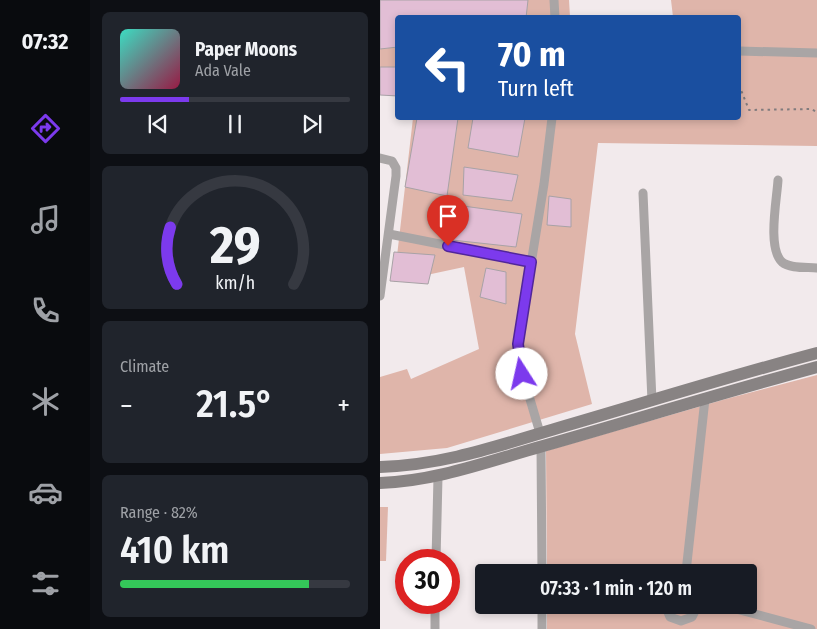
<!DOCTYPE html>
<meta charset="utf-8">
<style>
body{margin:0;font-family:"Fira Sans Condensed",sans-serif;background:#20242c;color:#f1f3f6;height:100vh;display:flex;flex-direction:column;font-size:19px;white-space:nowrap}
*{box-sizing:border-box;margin:0}
p{font-size:16px;color:#9ea1a6}
.icon{flex:none;width:28px;height:28px;fill:none;stroke:currentColor;stroke-width:2;stroke-linecap:round;stroke-linejoin:round}
.map{position:relative;flex:1;overflow:hidden}
.drawer{display:flex;flex-direction:column;gap:12px;padding:12px;background:#0d0f14;width:290px}
.drawer>*{flex:none}
.hud{position:absolute;left:15px;top:15px;width:346px;height:105px;border-radius:5px;box-shadow:0 2px 8px #0003;background:#1a4fa0;color:#fff;overflow:hidden}
.speed{position:absolute;left:15px;top:549px;display:flex;gap:10px;font-size:25px;font-weight:700;text-align:center}
.speed>*{display:grid;place-content:center;width:65px;height:65px;border-radius:50%;background:#171b24;box-shadow:0 2px 8px #0003;line-height:1}
.speed .limit{border:8px solid #d22;background:#fff;color:#111}
.pin{position:absolute;display:grid;place-items:center;width:42px;height:42px;color:#fff;margin:-51px -21px;border-radius:50% 50% 50% 0;rotate:-45deg;box-shadow:0 0 5px #0007}
.pin .icon{rotate:45deg}
.me{position:absolute;width:55px;margin:-28px;rotate:350deg;stroke-linejoin:round;filter:drop-shadow(0 0 4px #0008)}
.turn{display:flex;align-items:center;gap:18px;height:105px;padding:0 20px;font-size:22px}
.turn .icon{width:65px;height:65px;stroke-width:2.5}
.turn b{display:block;font-size:35px;line-height:42px}
.big{font-size:38px;font-weight:600;line-height:1.1}
.drawer .tile{flex:1;display:flex;flex-direction:column;justify-content:center;gap:8px;min-width:0;padding:0 18px;border-radius:8px;background:#20242c}
.drawer .dial{align-items:center;gap:0}
.dial svg{height:130px;overflow:visible;fill:none;stroke:#363941;stroke-width:7;stroke-linecap:round;text-anchor:middle}
.dial text{fill:#f1f3f6;stroke:none}
.song{display:flex;align-items:center;gap:15px}
.cover{width:60px;height:60px;border-radius:8px;background:linear-gradient(135deg,hsl(170 70% 55%),hsl(340 70% 35%))}
.played{height:5px;border-radius:2px;background:linear-gradient(90deg,#7c3aed 30%,#363941 30%)}
.keys{display:flex;justify-content:space-around;direction:ltr}
.heat{display:flex;justify-content:space-between;align-items:center;font-size:28px;direction:ltr}
.charge{height:8px;border-radius:4px;background:linear-gradient(90deg,#34c759 82%,#363941 0)}
.trip{position:absolute;left:95px;top:564px;width:282px;height:50px;border-radius:5px;background:#171b24;box-shadow:0 2px 8px #0003;font-weight:600;line-height:50px;text-align:center}
main{display:flex;flex:1;min-height:0}
.dock{display:flex;flex-direction:column;width:90px;justify-content:space-around;align-items:center;background:#090b0e;color:#9ea1a6}
.dock .icon{width:35px;height:35px}
.dock .current{color:#7c3aed}
.dock b{font-size:22px;color:#f1f3f6}
.map>svg:first-child{display:block}
</style>
<main>
<nav class="dock">
<b>07:32</b>
<svg class="icon current" aria-label="directions" viewBox="0 0 24 24"><path d="M12 3l9 9-9 9-9-9zM9 14v-3h6M13 9l2 2-2 2"/></svg>
<svg class="icon" aria-label="music" viewBox="0 0 24 24"><path d="M9 18V5l10-2v13"/><circle cx="6" cy="18" r="3"/><circle cx="16" cy="16" r="3"/></svg>
<svg class="icon" aria-label="phone" viewBox="0 0 24 24"><path d="M5 4h4l2 5-3 2q2 4 5 5l2-3 5 2v4C11 20 4 13 5 4z"/></svg>
<svg class="icon" aria-label="climate" viewBox="0 0 24 24"><path d="M12 3v18M4 7l16 10M4 17L20 7"/></svg>
<svg class="icon" aria-label="car" viewBox="0 0 24 24"><path d="M5 17H2v-5l4-1 3-4h7l3 4 3 1v5h-3M9 17h6M6 11h13"/><circle cx="7" cy="17" r="2"/><circle cx="17" cy="17" r="2"/></svg>
<svg class="icon" aria-label="filters" viewBox="0 0 24 24"><path d="M4 7h16M4 17h16"/><circle cx="9" cy="7" r="2"/><circle cx="15" cy="17" r="2"/></svg>
</nav>
<section class="drawer">
<div class="tile">
<div class="song"><i class="cover"></i><div><b>Paper Moons</b><p>Ada Vale</p></div></div>
<div class="played"></div>
<div class="keys"><svg class="icon" aria-label="previous" viewBox="0 0 24 24"><path d="M18 5L8 12l10 7zM5 5v14"/></svg><svg class="icon" aria-label="pause" viewBox="0 0 24 24"><path d="M8 5v14M16 5v14"/></svg><svg class="icon" aria-label="next" viewBox="0 0 24 24"><path d="M6 5l10 7-10 7zM19 5v14"/></svg></div>
</div>
<div class="tile dial"><svg viewBox="0 0 100 80">
<path d="M14 69A42 42 0 1 1 86 69"/>
<path d="M14 69A42 42 0 0 1 10 34" stroke="#7c3aed"/>
<text x="50" y="56" font-size="32" font-weight="700">29</text>
<text x="50" y="72" font-size="11">km/h</text>
</svg></div>
<div class="tile"><p>Climate</p>
<div class="heat"><a>−</a><b class="big">21.5°</b><a>+</a></div>
</div>
<div class="tile"><p>Range · 82%</p><b class="big">410 km</b><div class="charge"></div></div>
</section>
<div class="map">
<svg width="437" height="629" viewBox="0 0 437 629">
<rect width="100%" height="100%" fill="#f2eaec"/>
<!-- green -->
<g fill="#dfb5aa">
<polygon points="0,0 189,0 190,17 18,18 17,67 0,67"/>
<polygon points="291,0 437,0 437,146 218,143 195,334 212,404 67,448 0,454 0,377 27,369 31,379 99,349 84,267 14,282 33,118 359,118 359,18 289,17 293,17"/>
<polygon points="437,375 437,629 167,629 167,605 369,605 369,572 167,572 166,451 346,399"/>
<polygon points="0,507 8,507 6,561 0,561"/>
</g>
<!-- building -->
<g fill="#e2bed5" stroke="#a8a2a6">
<polygon points="0,0 148,0 146,18 18,18 18,47 0,49"/>
<polygon points="0,67 18,67 18,96 0,95"/>
<polygon points="37,118 78,118 67,196 25,187"/>
<polygon points="93,118 145,118 138,157 88,148"/>
<polygon points="84,167 138,175 132,201 83,195"/>
<polygon points="169,196 191,199 191,227 167,225"/>
<polygon points="83,206 142,214 136,247 72,240"/>
<polygon points="14,252 55,255 48,284 10,281"/>
<polygon points="106,268 126,272 126,304 100,297"/>
</g>
<g fill="none" stroke-linecap="round" stroke-linejoin="round">
<!-- path -->
<polyline stroke="#807b7d" stroke-width="2" stroke-dasharray="2.5 4" stroke-linecap="butt" points="359,85 369,110 431,109 437,112"/>
<!-- minor -->
<g stroke="#a9a5a5" stroke-width="9">
<polyline points="174,0 175,18"/>
<polyline points="359,51 437,53"/>
<polyline points="0,158 12,161 16,168 16,176 0,296"/>
<path d="M398,180C397,199 387,248 402,262C410,269 427,267 437,268"/>
<polyline points="263,193 272,401"/>
<polyline points="9,234 151,262"/>
<polyline points="160,433 139,362 138,344 164,184 172,118"/>
<polyline points="161,446 162,572"/>
<polyline points="56,560 58,477"/>
<polyline points="306,572 325,399"/>
<polyline points="162,605 162,629"/>
<polyline points="285,605 290,617 301,621 312,617 318,605"/>
<polyline points="341,605 431,629"/>
<polyline points="55,629 55,602"/>
</g>
<!-- secondary -->
<g stroke="#888383" stroke-width="12">
<path d="M0,467C64,465 117,446 178,428C264,403 350,376 437,353"/>
<path d="M0,483C57,481 109,461 163,446C254,420 345,392 437,367"/>
</g>
</g>
<g fill="none" stroke-linecap="round" stroke-linejoin="round">
<defs>
<polyline id="route" points="68,246 151,262 138,344 142,374"/>
</defs>
<!-- route casing -->
<use href="#route" stroke="#51269a" stroke-width="12"/>
<!-- route -->
<use href="#route" stroke="#7c3aed" stroke-width="9"/>
</g>
</svg>
<div class="speed"><div class="limit">30</div></div>
<div class="pin" style="left:68px;top:246px;background:#d93025"><svg class="icon" aria-label="arrive" viewBox="0 0 24 24"><path d="M6 21V4h12l-3 4 3 4H6"/></svg></div>
<svg class="me" style="left:142px;top:374px" viewBox="-20 -20 40 40"><circle r="19" fill="#fff"/><path d="M0-13L10 11 0 6-10 11z" fill="#7c3aed"/></svg>
<div class="trip">07:33 · 1 min · 120 m</div>
<div class="hud">
<div class="turn"><svg class="icon" aria-label="left" viewBox="0 0 24 24"><path d="M17 20v-9H6M10 6l-5 5 5 5"/></svg><div><b>70 m</b>Turn left</div></div>
</div>
</div>
</main>
